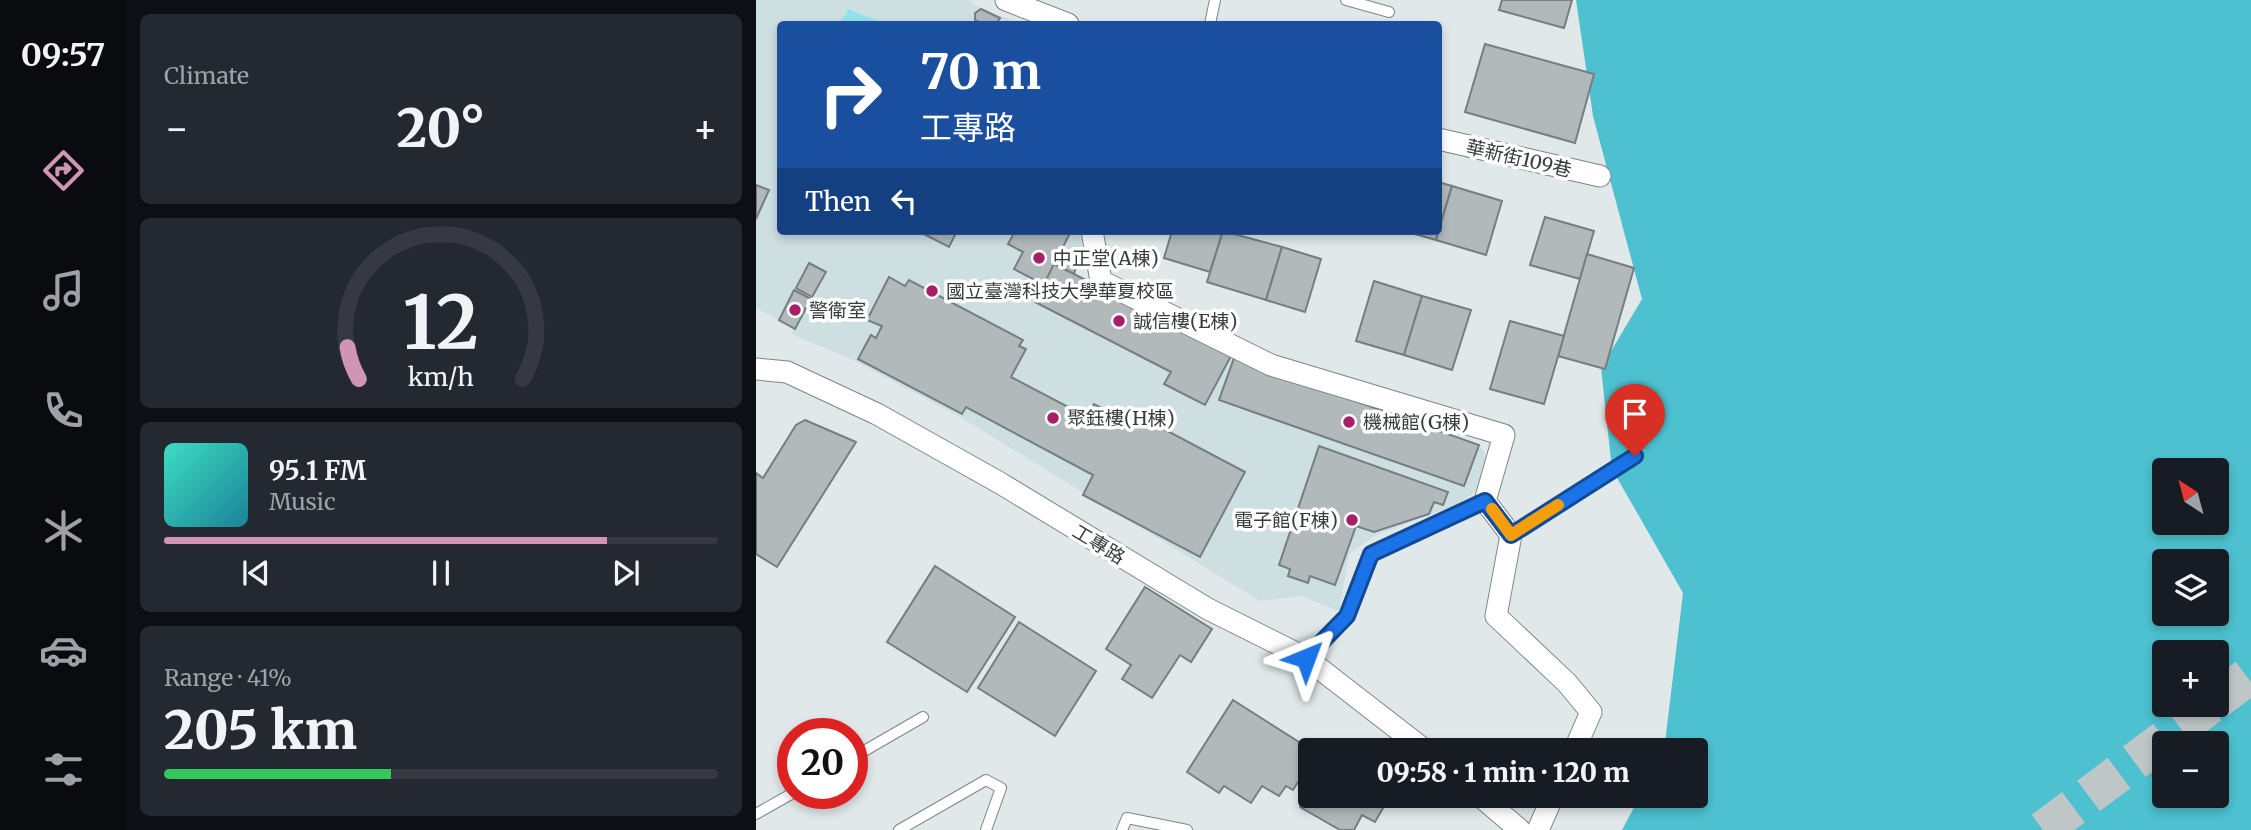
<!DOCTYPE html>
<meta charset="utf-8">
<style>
body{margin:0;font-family:Merriweather,"Noto Sans TC",serif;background:#242831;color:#f1f3f6;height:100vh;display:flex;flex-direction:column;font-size:26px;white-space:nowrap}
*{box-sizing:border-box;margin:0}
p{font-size:23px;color:#9ea1a6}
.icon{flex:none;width:38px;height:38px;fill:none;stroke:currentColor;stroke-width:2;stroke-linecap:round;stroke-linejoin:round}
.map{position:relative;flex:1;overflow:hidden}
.details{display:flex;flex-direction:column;gap:14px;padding:14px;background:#0d0f14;width:630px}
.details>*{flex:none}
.banner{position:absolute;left:21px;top:21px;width:665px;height:214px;border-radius:7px;box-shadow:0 4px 10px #0003;background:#1a4fa0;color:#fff;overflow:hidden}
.needle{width:46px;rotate:324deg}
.buttons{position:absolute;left:1396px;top:458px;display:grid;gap:14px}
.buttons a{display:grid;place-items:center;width:77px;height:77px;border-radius:7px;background:#171b24;box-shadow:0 4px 10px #0003;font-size:35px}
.speed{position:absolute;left:21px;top:718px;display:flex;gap:14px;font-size:35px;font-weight:700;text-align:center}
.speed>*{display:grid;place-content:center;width:91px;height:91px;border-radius:50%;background:#171b24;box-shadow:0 4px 10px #0003;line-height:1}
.speed .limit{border:10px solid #d22;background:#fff;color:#111}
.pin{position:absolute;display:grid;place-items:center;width:60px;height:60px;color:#fff;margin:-72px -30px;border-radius:50% 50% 50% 0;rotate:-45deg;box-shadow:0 0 7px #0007}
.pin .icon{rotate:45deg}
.me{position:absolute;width:77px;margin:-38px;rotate:44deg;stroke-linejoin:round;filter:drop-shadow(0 0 5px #0008)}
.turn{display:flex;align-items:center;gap:24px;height:147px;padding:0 28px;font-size:32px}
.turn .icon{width:91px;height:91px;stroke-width:2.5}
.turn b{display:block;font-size:49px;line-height:60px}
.then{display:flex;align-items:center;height:66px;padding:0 28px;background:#0003;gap:14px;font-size:26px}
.big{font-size:52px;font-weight:800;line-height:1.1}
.details .widget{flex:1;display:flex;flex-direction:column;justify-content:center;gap:10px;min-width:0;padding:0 24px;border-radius:10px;background:#242831}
.details .dial{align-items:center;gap:0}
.dial svg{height:182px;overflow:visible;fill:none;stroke:#363941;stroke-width:7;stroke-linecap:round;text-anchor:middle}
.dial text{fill:#f1f3f6;stroke:none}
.song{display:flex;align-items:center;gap:21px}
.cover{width:84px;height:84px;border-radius:10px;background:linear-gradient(135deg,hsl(170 70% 55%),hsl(190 70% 35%))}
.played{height:7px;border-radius:4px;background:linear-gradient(90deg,#cf94b6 80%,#363941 80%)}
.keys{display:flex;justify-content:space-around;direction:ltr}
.heat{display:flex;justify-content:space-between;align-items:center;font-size:38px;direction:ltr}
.charge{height:10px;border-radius:5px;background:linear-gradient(90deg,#34c759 41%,#363941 0)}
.trip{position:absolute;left:542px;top:738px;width:410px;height:70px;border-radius:7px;background:#171b24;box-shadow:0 4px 10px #0003;font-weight:800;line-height:70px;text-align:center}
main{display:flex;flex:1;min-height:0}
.menu{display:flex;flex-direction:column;width:126px;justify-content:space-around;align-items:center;background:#090b0e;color:#9ea1a6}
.menu .icon{width:49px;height:49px}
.menu .selected{color:#cf94b6}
.menu b{font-size:32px;color:#f1f3f6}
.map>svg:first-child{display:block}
</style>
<main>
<nav class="menu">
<b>09:57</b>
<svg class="icon selected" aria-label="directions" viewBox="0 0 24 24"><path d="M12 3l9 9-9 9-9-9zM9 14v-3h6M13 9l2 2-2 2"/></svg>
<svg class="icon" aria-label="music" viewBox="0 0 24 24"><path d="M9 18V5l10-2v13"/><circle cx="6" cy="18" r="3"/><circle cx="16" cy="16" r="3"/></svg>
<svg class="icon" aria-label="phone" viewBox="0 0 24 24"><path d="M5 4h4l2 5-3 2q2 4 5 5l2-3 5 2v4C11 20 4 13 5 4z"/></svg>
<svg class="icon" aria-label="climate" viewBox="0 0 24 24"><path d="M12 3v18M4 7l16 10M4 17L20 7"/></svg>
<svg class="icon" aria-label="car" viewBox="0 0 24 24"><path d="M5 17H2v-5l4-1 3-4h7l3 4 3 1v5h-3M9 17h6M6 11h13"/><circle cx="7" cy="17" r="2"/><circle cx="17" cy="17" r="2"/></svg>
<svg class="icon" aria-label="filters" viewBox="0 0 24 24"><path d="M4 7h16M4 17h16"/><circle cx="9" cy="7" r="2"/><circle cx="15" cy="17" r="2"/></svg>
</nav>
<section class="details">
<div class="widget"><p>Climate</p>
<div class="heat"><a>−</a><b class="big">20°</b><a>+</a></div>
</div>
<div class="widget dial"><svg viewBox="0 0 100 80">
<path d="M14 69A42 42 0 1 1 86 69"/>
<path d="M14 69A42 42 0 0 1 9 55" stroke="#cf94b6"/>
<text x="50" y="56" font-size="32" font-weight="700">12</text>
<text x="50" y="72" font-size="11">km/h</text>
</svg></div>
<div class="widget">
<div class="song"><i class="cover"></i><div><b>95.1 FM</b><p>Music</p></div></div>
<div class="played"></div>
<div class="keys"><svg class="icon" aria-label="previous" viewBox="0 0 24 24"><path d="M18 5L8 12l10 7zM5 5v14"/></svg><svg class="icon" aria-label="pause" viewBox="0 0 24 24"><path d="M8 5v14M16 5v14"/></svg><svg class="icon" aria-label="next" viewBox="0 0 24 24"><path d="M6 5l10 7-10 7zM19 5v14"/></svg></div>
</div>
<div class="widget"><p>Range · 41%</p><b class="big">205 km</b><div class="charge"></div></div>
</section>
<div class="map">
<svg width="1495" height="830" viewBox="0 0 1495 830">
<rect width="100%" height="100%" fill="#e0e8ea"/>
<!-- built -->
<polygon fill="#cddfe1" points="0,0 213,0 225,9 266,24 24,24 24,231 323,231 326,242 319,274 497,365 723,445 733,460 719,492 702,504 618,536 593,554 583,611 545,596 504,601 204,417 99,361 35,334 37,328 0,308"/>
<!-- green -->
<polygon fill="#94e2ed" points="92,9 129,24 84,24"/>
<!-- forest -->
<path fill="#4dc1d0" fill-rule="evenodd" d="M820,0H1495V830H866L884,796H940V751H908L927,593L856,469L845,368L886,299L837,116ZM1409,471H1461V523H1409ZM1409,562H1461V614H1409ZM1409,653H1461V705H1409ZM1409,744H1461V796H1409Z"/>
<!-- building -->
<g fill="#b1b9bb" stroke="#767e7f" stroke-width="2">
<polygon points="746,0 816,0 808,28 743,10"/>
<polygon points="225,9 244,18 240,24 227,24 219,20 219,13"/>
<polygon points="729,44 838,74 819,143 709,112"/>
<polygon points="682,182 696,186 682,231"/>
<polygon points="0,185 13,190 0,219"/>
<polygon points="696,186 746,201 730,255 680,240"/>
<polygon points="789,217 838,231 824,279 774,265"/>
<polygon points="162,231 201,231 193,247"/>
<polygon points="259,231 315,231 288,285 258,269 267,252 252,244"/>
<polygon points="416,231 467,231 454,272 408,258"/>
<polygon points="467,231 526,247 510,300 451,282"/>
<polygon points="648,231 682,231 680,240"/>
<polygon points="526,247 565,259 549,312 510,300"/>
<polygon points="306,250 322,258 318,274 298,264"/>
<polygon points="831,254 878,268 849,369 802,356"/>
<polygon points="53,263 70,272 56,297 40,288"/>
<polygon points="298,264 476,354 449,405 408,384 415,372 279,302"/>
<polygon points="133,277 149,286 153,280 267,340 263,346 270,349 255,377 331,417 338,404 367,419 372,410 489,472 444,557 327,495 337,475 210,407 206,414 102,359 115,335 120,338 126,326 111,320"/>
<polygon points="618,281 666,296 648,355 600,341"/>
<polygon points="38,290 55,299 39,329 23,320"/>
<polygon points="666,296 715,310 696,370 648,355"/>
<polygon points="754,321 808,336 788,404 734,389"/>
<polygon points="478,358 723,445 708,486 463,400"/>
<polygon points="49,420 100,442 21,567 0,554 0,473 7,478 40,425"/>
<polygon points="563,446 692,492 687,505 678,502 673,514 618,532 600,526 579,585 554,576 552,583 532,576 534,569 523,565"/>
<polygon points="179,566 259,617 211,692 131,642"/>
<polygon points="389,587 456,629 435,662 424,655 396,698 366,679 375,665 350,649"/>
<polygon points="263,622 340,671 299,736 222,688"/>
<polygon points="477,700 557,751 555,762 537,790 530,786 523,796 506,786 495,803 468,786 463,793 431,772"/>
<polygon points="555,788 555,796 634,796 619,822 606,815 598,830 584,830 544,807"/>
</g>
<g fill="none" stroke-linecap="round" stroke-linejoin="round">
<!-- motorway-tunnel -->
<g stroke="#bec6c7" stroke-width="38" stroke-dasharray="38 19" stroke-linecap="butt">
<polyline points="1461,700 1495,674"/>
<polyline points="1287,830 1454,705"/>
</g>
<defs>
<g id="service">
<polyline points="590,0 633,12"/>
<polyline points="454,24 459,0"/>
<polyline points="755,535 879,456"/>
<polyline points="550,658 591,616 615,554 729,501"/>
<polyline points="96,758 167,717"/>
<polyline points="0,814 37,793"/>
<polyline points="143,830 230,780 245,788 230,830"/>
<polyline points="366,830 371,818 431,830"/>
</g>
<g id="minor">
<polyline points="250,0 312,24"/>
<polyline points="682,139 844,176"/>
<polyline points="336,231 345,281 515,365 748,435 729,501 755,535 740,616 811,683 835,712 818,751"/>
<polyline points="0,369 31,372 121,414 244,483 452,609 550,658 670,751"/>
<polyline points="724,796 764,830"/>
<polyline points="782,830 797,796"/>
</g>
</defs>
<!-- service casing -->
<use href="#service" stroke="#7d8587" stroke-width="12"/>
<!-- minor casing -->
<use href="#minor" stroke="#7d8587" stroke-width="23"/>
<!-- service -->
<use href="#service" stroke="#fff" stroke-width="10"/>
<!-- minor -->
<use href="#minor" stroke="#fff" stroke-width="21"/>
</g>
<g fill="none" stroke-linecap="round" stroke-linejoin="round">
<defs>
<polyline id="route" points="550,658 591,616 615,554 729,501 755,535 879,456"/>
</defs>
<!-- route casing -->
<use href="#route" stroke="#114b97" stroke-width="18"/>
<!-- route -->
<use href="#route" stroke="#1a73e8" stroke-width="12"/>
<!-- slow -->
<polyline stroke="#f59e0b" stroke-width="12" points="736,509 755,535 802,505"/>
</g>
<!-- markers -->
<g fill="#a61f68" stroke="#fff" stroke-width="2.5">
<circle cx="283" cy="258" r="7"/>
<circle cx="176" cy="291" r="7"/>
<circle cx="39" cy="310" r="7"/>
<circle cx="363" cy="321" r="7"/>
<circle cx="297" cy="418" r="7"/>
<circle cx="593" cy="422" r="7"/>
<circle cx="596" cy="520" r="7"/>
</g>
<g text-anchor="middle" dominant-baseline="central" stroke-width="7" stroke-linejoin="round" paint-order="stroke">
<!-- street labels -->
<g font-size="19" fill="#383c3c" stroke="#fff">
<text transform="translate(763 158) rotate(13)">華新街109巷</text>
<text transform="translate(343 544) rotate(31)">工專路</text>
</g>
<!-- poi labels -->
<g font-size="19" fill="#383c3c" stroke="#fff" text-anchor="start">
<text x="297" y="258">中正堂(A棟)</text>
<text x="190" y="291">國立臺灣科技大學華夏校區</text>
<text x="53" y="310">警衛室</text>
<text x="377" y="321">誠信樓(E棟)</text>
<text x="311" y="418">聚鈺樓(H棟)</text>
<text x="607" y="422">機械館(G棟)</text>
<text x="582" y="520" text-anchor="end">電子館(F棟)</text>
</g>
</g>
</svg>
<div class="buttons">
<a><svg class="needle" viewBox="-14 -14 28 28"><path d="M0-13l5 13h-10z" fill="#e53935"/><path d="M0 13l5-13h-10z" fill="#9ea1a6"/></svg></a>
<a><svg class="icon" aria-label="layers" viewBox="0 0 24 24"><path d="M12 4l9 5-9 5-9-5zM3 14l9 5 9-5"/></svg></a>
<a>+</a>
<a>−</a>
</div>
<div class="speed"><div class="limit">20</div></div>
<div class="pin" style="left:879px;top:456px;background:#d93025"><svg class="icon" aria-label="arrive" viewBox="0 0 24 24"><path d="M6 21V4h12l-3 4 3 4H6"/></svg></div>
<svg class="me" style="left:550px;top:658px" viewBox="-20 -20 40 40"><path d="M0-17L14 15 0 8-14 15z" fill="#1a73e8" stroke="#fff" stroke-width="4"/></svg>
<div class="trip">09:58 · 1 min · 120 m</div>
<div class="banner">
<div class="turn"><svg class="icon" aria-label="right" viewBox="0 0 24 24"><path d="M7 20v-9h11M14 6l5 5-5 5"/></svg><div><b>70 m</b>工專路</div></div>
<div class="then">Then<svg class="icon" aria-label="left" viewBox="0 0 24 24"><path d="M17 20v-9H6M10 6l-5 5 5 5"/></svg></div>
</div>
</div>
</main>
